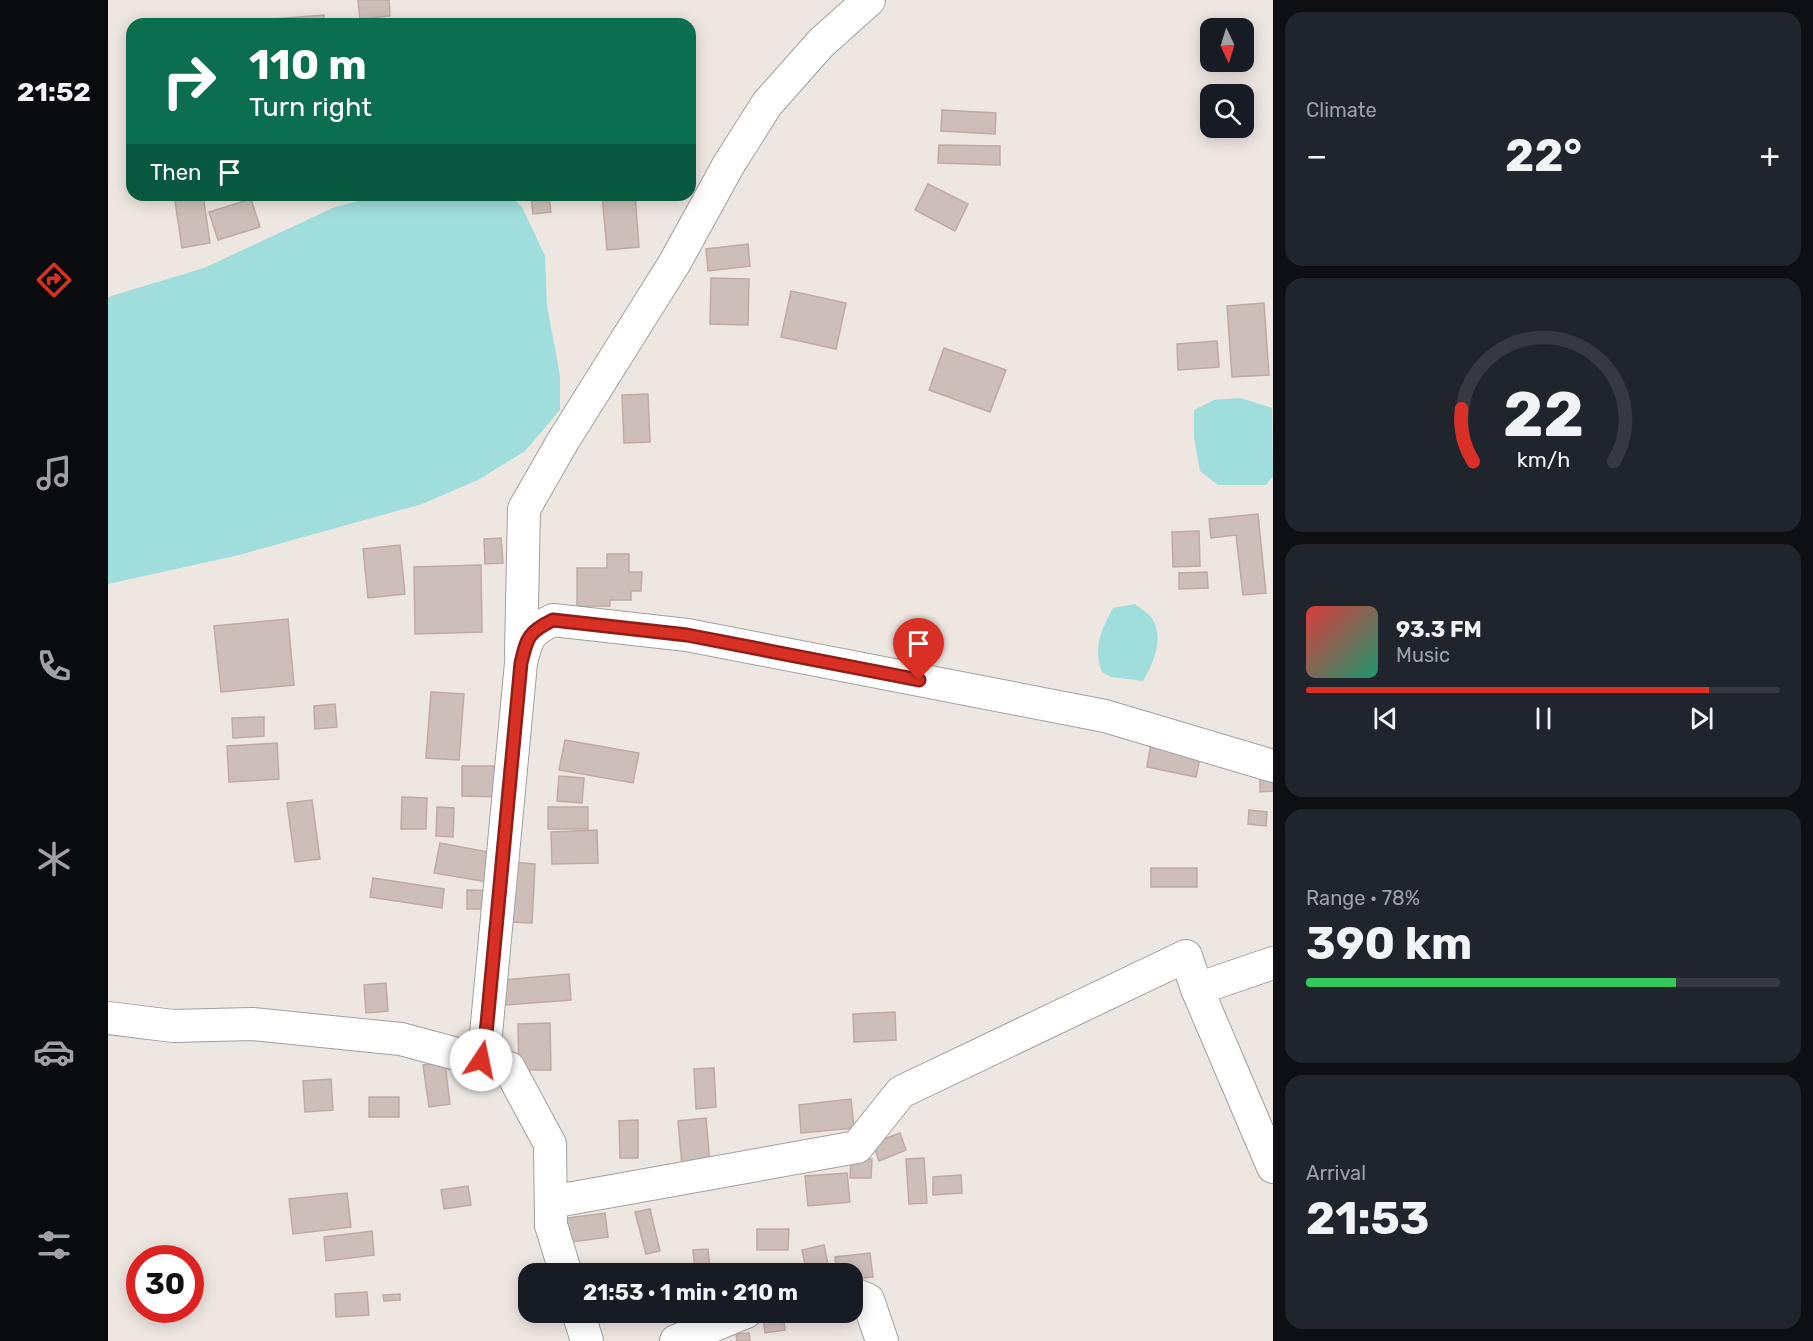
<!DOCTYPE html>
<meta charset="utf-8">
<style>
body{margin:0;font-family:Rubik,sans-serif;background:#20242c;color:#f1f3f6;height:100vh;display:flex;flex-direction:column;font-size:22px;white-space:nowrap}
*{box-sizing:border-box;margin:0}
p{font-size:20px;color:#9ea1a6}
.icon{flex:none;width:33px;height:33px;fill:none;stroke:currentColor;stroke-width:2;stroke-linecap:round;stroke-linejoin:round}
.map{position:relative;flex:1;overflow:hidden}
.details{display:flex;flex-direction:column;gap:12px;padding:12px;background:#0d0f14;width:540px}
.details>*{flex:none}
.top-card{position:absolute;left:18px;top:18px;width:570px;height:183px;border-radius:18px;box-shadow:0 3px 15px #0003;background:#0b6e4f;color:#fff;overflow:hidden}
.needle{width:39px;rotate:176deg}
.controls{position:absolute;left:1092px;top:18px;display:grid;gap:12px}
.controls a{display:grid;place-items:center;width:54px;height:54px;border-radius:12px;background:#171b24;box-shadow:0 3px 15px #0003;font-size:30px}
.speed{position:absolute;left:18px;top:1245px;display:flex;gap:12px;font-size:30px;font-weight:700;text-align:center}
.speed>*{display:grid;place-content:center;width:78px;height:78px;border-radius:50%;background:#171b24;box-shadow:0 3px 15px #0003;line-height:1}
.speed .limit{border:9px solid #d22;background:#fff;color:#111}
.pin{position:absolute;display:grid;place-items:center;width:51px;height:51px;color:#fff;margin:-62px -26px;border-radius:50% 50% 50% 0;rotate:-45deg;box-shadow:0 0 6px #0007}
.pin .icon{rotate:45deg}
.me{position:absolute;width:66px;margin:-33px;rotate:11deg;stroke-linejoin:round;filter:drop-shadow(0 0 4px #0008)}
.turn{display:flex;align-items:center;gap:21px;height:126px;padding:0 24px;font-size:27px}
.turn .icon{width:78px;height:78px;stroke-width:2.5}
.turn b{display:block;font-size:42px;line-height:51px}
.then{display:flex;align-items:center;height:57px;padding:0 24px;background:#0003;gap:12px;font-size:22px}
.big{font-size:45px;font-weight:700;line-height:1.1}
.details .widget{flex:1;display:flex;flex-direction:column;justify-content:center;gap:9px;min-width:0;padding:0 21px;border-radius:18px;background:#20242c}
.details .dial{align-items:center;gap:0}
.dial svg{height:156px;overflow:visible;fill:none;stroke:#363941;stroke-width:7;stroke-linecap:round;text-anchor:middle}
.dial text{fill:#f1f3f6;stroke:none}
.song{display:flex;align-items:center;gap:18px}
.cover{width:72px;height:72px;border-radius:9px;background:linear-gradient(135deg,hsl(0 70% 55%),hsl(160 70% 35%))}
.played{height:6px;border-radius:3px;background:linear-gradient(90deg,#d93025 85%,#363941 85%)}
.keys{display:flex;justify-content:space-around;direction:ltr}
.heat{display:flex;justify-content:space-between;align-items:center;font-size:33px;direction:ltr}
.charge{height:9px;border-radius:4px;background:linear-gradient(90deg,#34c759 78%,#363941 0)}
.trip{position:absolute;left:410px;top:1263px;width:345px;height:60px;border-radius:18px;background:#171b24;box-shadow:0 3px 15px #0003;font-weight:700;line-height:60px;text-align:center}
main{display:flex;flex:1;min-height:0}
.dock{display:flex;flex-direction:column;width:108px;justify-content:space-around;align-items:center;background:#090b0e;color:#9ea1a6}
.dock .icon{width:42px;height:42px}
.dock .on{color:#d93025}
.dock b{font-size:27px;color:#f1f3f6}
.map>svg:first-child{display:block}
</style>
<main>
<nav class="dock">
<b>21:52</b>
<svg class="icon on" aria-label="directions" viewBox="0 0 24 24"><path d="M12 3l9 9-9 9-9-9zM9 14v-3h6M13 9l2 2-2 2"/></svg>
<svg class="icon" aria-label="music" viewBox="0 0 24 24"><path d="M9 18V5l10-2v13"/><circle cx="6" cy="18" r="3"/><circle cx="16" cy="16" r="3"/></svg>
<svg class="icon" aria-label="phone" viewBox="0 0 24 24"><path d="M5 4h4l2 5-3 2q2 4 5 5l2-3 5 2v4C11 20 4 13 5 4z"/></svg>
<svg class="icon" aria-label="climate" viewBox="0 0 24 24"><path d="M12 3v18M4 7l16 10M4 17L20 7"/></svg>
<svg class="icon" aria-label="car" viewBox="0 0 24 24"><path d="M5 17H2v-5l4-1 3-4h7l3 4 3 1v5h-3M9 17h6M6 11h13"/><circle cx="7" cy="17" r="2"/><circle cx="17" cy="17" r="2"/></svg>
<svg class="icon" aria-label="filters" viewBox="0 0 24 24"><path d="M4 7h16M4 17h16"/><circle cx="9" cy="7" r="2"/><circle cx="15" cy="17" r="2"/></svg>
</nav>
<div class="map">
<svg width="1165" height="1341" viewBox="0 0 1165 1341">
<rect width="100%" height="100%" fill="#eee6e1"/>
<!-- water -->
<g fill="#9fdedc">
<polygon points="275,195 401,195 414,207 437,256 439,305 452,376 452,410 417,451 370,480 314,504 131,555 0,584 0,297 96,268 227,207"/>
<polygon points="1132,398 1164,408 1165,476 1158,485 1110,485 1092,471 1086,438 1086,410 1106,400"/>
<path d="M1027,604C1033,609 1042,614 1045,620C1056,641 1045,663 1035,681L1003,677L994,672C985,648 993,630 1005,608Z"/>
</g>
<!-- building -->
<g fill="#cebeba" stroke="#c0a9a3" stroke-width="1.5">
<polygon points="250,0 281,0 282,16 252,19"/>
<polygon points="216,15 216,24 166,24 166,19"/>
<polygon points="834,110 888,113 887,134 833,131"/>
<polygon points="831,145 892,146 892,165 830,163"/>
<polygon points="820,184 860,204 847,231 807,210"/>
<polygon points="66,195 95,195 102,243 74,248"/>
<polygon points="423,195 441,195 443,212 425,214"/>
<polygon points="452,195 478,195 478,199 452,200"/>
<polygon points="494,195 527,195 531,247 499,250"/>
<polygon points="143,199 152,227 110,240 101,212"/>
<polygon points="640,244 642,266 600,271 598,249"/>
<polygon points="603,278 641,279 640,325 602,324"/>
<polygon points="683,291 738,303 728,349 673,337"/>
<polygon points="1156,303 1161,375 1124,377 1119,306"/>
<polygon points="1109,341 1111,367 1070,370 1069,344"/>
<polygon points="836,348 898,370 882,412 821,390"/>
<polygon points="540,394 542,442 516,443 514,395"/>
<polygon points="1150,514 1158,593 1135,595 1128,535 1103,538 1101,519"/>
<polygon points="1091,531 1092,566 1065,567 1064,532"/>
<polygon points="393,538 395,563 377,564 376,539"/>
<polygon points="292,545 297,594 260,598 255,549"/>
<polygon points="499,554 521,554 521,572 534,572 533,591 523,591 523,600 502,600 502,606 469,606 469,568 499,568"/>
<polygon points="373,565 374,632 307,634 306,567"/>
<polygon points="1099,572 1100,588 1071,589 1071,573"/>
<polygon points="180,619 186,685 113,692 106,626"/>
<polygon points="323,692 356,694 351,760 318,758"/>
<polygon points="227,704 229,727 207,729 206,706"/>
<polygon points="156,717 156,736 125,738 124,718"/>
<polygon points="457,740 531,753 525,783 451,770"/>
<polygon points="169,743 171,779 121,782 119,746"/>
<polygon points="1043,743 1093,753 1088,777 1039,767"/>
<polygon points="354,766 393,766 393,797 354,796"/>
<polygon points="1152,775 1165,775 1165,791 1152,792"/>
<polygon points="451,776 476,778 474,803 449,801"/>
<polygon points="294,797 319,798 318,829 293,829"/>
<polygon points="204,800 212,859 187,862 179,803"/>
<polygon points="329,807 346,808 345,837 328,836"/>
<rect x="440" y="807" width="40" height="22"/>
<polygon points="1141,810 1159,812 1158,826 1140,824"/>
<polygon points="489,830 490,863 444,864 443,832"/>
<polygon points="332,843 391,854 385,883 326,873"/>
<polygon points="404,862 427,864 424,923 401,922"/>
<rect x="1043" y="868" width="46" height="19"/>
<polygon points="265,878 336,889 334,908 262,897"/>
<polygon points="359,890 394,891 393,909 359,909"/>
<polygon points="461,974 463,1000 397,1005 394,980"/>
<polygon points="278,983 280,1011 258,1013 256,985"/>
<polygon points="787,1012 788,1040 746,1042 745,1014"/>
<polygon points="442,1023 443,1070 411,1070 410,1024"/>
<polygon points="337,1063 342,1104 321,1107 315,1065"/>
<polygon points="606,1068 608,1107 588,1109 586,1069"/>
<polygon points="223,1079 225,1110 197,1112 195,1081"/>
<rect x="261" y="1097" width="30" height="20"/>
<polygon points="743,1099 746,1128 693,1133 691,1105"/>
<polygon points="598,1118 602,1163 574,1166 570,1121"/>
<polygon points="530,1120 530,1158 512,1158 511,1121"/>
<polygon points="792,1133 798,1150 771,1161 765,1143"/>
<polygon points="743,1158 764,1159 763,1178 742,1178"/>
<polygon points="816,1158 819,1203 801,1204 798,1159"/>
<polygon points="739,1173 742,1202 700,1206 697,1176"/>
<polygon points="853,1175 854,1193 825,1195 825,1177"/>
<polygon points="360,1186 363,1205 336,1209 333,1190"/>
<polygon points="239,1193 243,1227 185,1234 181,1199"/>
<polygon points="542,1209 552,1251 538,1254 527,1212"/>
<polygon points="497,1213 500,1237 456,1243 453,1219"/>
<polygon points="649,1229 681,1229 680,1250 649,1250"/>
<polygon points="264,1231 266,1255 218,1261 216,1237"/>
<polygon points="716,1245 722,1274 699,1274 694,1250"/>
<polygon points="600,1249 602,1268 587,1270 585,1250"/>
<polygon points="762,1253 765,1277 744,1279 744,1274 729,1274 727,1257"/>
<polygon points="259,1292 261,1315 228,1317 227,1294"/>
<polygon points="292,1294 292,1300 276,1301 275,1295"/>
<polygon points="675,1313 677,1330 657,1333 655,1316"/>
<polygon points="641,1333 642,1341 629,1341 628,1334"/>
</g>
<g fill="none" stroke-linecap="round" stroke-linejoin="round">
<defs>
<g id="street">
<polyline points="413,654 416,509 455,441 566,264 621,164 659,104 713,43 761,0"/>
<polyline points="1165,963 1089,989 1165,1167"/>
<polyline points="0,1018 65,1026 144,1024 293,1039 401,1068 442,1144 443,1225 458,1274"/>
<path d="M373,1061L378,1034L413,663C419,638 420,632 445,620L579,635L997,716L1165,766"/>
<polyline points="443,1202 749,1147 793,1092 1078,956 1089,989"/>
<polyline points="744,1293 760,1300 774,1341"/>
<polyline points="470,1312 479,1341"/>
<polyline points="568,1341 638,1312"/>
</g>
</defs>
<!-- street casing -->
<use href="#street" stroke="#a0a0a0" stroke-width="34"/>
<!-- street -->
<use href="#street" stroke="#fff" stroke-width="32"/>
</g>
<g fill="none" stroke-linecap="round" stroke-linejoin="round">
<defs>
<path id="route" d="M373,1060L378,1034L413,663C419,638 420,632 445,620L579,635L811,680"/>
</defs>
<!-- route casing -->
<use href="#route" stroke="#8d1f18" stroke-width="15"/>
<!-- route -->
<use href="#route" stroke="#d93025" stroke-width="10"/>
</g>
</svg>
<div class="controls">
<a><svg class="needle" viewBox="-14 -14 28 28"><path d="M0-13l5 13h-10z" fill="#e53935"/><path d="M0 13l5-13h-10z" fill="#9ea1a6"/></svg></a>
<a><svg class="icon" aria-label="search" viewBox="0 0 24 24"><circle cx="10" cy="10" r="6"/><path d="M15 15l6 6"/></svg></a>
</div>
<div class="speed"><div class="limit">30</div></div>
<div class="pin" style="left:811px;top:680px;background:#d93025"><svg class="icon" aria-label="arrive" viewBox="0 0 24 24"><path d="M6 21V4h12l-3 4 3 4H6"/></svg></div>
<svg class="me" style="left:373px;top:1060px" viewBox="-20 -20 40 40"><circle r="19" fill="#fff"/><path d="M0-13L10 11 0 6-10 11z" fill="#d93025"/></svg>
<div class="trip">21:53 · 1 min · 210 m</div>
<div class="top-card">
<div class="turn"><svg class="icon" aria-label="right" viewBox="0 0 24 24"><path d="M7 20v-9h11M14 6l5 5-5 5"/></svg><div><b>110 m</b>Turn right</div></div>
<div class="then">Then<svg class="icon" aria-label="arrive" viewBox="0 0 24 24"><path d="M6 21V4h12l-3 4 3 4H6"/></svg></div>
</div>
</div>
<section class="details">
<div class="widget"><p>Climate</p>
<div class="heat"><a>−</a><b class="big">22°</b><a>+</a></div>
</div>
<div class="widget dial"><svg viewBox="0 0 100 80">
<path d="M14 69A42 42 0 1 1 86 69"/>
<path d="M14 69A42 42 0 0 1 8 42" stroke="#d93025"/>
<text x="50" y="56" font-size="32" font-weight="700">22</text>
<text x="50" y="72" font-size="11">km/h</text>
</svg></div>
<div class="widget">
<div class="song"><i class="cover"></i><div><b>93.3 FM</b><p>Music</p></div></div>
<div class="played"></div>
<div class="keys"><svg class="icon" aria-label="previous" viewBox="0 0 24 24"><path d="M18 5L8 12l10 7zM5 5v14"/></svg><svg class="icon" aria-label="pause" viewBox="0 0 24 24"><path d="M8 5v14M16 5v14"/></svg><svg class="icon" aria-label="next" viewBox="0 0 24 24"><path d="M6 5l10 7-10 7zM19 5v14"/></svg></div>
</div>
<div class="widget"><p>Range · 78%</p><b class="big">390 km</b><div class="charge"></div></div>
<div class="widget"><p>Arrival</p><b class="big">21:53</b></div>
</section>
</main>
